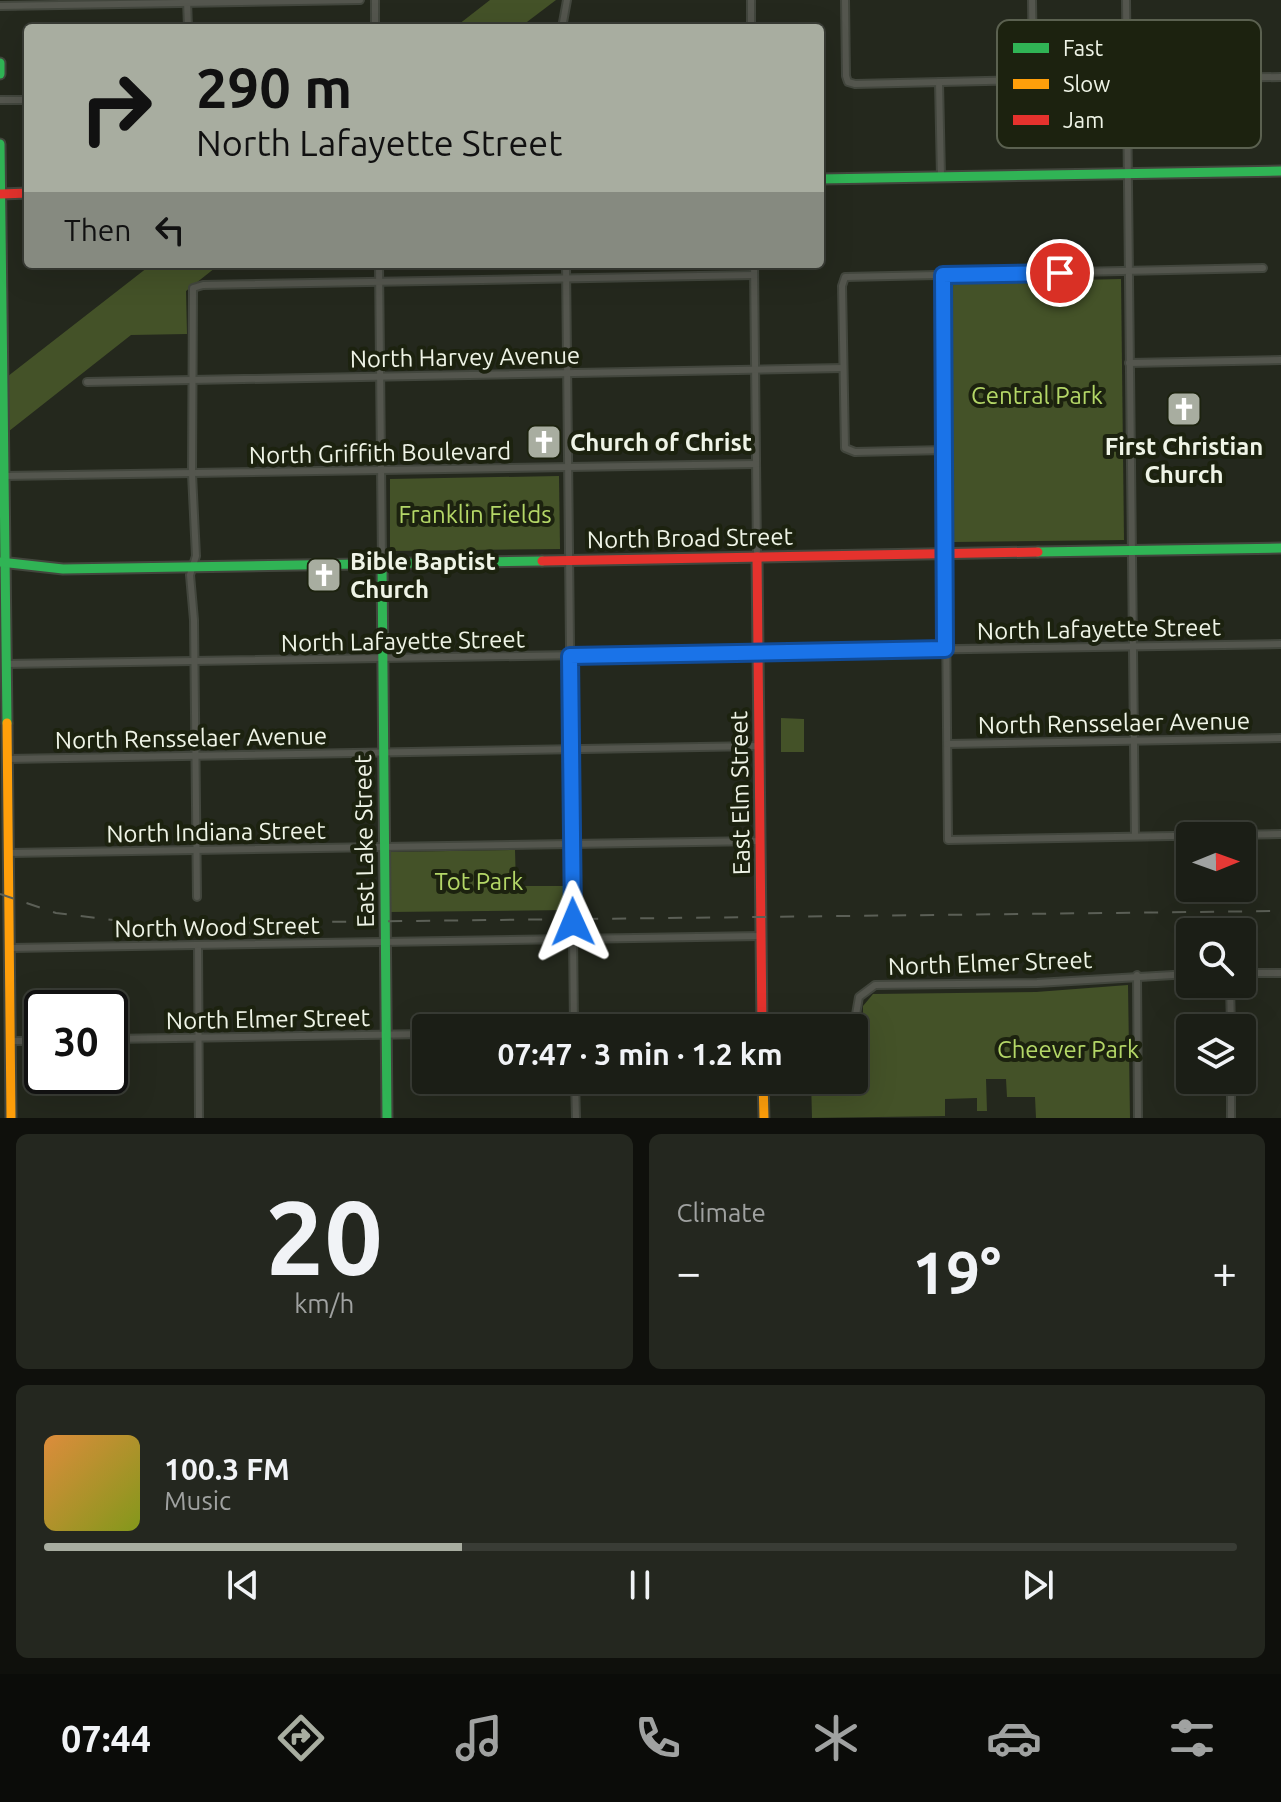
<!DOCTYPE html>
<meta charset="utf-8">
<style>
body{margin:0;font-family:Ubuntu,sans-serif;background:#24271f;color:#f1f3f6;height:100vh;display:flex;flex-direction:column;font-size:30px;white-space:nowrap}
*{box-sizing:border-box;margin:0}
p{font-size:26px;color:#a0a2a1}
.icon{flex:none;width:44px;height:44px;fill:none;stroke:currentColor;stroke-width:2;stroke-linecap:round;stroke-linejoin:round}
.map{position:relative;height:1118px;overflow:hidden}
.panel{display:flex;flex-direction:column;gap:16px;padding:16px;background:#0f100c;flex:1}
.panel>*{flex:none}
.banner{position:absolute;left:24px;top:24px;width:800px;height:244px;border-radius:8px;box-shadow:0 8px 32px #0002,0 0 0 2px #393c35;background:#a8ada0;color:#111;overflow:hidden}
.needle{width:52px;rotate:89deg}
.fabs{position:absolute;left:1176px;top:822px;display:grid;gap:16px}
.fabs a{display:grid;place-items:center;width:80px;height:80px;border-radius:8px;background:#1b1e16;box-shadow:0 8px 32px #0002,0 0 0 2px #393c35;font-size:40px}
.speed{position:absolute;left:24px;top:990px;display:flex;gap:16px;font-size:40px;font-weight:700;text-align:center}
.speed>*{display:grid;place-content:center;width:104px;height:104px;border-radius:50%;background:#1b1e16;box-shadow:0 8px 32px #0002,0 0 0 2px #393c35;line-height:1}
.speed .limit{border:4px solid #111;border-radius:12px;background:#fff;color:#111}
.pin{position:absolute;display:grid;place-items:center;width:68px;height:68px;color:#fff;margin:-34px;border:4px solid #fff;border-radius:50%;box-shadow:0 2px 8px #0007}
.me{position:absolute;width:88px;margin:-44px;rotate:359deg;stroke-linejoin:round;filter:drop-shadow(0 0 6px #0008)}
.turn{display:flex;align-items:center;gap:28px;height:168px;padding:0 40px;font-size:36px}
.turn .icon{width:104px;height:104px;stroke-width:2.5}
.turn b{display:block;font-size:56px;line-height:68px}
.then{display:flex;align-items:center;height:76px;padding:0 40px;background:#0003;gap:16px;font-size:30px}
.big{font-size:60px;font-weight:700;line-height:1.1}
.panel .widget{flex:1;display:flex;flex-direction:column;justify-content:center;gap:12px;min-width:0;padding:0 28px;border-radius:12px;background:#24271f}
.panel .dial{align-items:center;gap:0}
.dial b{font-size:104px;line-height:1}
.song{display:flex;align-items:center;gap:24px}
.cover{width:96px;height:96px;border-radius:12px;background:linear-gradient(135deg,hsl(30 70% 55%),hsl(70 70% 35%))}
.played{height:8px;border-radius:4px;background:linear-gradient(90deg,#a8ada0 35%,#393c35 35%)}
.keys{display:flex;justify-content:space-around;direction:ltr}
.heat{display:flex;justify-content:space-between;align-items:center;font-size:44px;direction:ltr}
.panel .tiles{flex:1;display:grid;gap:16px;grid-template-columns:1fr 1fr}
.widget:last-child{grid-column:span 2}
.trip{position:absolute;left:412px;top:1014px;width:456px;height:80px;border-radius:8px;background:#1b1e16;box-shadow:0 8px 32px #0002,0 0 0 2px #393c35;font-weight:700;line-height:80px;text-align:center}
.tabs{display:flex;height:128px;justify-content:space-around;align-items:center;background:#0b0c09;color:#a0a2a1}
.tabs .icon{width:56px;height:56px}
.tabs .selected{color:#a8ada0}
.tabs b{font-size:36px;color:#f1f3f6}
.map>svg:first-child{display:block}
</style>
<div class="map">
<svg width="1281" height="1118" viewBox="0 0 1281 1118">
<rect width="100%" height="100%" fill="#24281d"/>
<!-- green -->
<g fill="#445228">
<polygon points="490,0 556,0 519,28 454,28"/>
<polygon points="152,264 220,264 186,291 187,334 131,335 4,435 3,380"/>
<polygon points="1121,279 1124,540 953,542 950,283"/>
<polygon points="559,476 560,549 390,551 390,479"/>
<polygon points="781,718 804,719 804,752 781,752"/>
<polygon points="515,850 516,886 567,886 569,910 389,912 388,852"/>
<polygon points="1128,985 1130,1118 1036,1118 1035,1097 1007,1097 1006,1079 986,1079 987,1111 977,1111 977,1098 945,1099 945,1116 812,1118 811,1080 854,1080 854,1037 863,1036 863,1006 873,994 1036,992"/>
</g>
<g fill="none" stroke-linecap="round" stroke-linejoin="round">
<defs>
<g id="street">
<polyline points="187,0 188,28"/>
<polyline points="375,0 375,28"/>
<polyline points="751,0 751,28"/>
<polyline points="845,0 846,76 848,82 855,84 1029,80 1033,71 1032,0"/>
<polyline points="1126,0 1135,836"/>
<polyline points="0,6 360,0"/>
<polyline points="562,28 567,0"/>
<polyline points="1127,79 1281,77"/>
<polyline points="939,82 941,177"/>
<polyline points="0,100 28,100"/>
<polyline points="379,264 382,563"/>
<polyline points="566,264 574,1028"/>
<polyline points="754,264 757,557"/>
<polyline points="943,275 948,840 1281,834"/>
<polyline points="1129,363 1281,360"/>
<polyline points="87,382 843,368"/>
<polyline points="946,450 855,452 845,448 842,286 845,277 1263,268"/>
<polyline points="4,476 756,464"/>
<polyline points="6,664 1281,644"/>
<polyline points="948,744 1281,738"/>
<polyline points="7,759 759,746"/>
<polyline points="9,853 760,841"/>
<polyline points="197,897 194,620 190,575 196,556 192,474 193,288 203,285 754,275"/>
<polyline points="198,945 199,1118"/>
<polyline points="10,948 761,936"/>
<polyline points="1242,973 1281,973"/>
<polyline points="1137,975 1138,1118"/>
<polyline points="1230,984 1231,1028"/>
<polyline points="822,1028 854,1026 859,997 875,985 1037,983 1190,974"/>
<polyline points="110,1039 426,1034"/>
<polyline points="11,1041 42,1041"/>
<polyline points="575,1080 576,1118"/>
<polyline points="1231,1080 1231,1118"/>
</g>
<g id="fast">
<polyline points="0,63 0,74"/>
<polyline points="0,144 7,723"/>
<polyline points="820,179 1281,171"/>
<polyline points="1038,552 1281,548"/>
<polyline points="0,562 63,569 542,561"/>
<polyline points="382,563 387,1118"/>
</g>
<g id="slow">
<polyline points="7,723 11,1118"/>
<polyline points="763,1080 764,1118"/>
</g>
<g id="jam">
<polyline points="1,194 28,193"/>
<polyline points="757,557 762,1028"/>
<polyline points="542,561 1038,552"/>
</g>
</defs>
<!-- street casing -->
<use href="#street" stroke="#42463d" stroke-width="10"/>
<!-- fast casing -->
<use href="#fast" stroke="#42463d" stroke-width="13"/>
<!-- slow casing -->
<use href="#slow" stroke="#42463d" stroke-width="13"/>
<!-- jam casing -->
<use href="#jam" stroke="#42463d" stroke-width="13"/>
<!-- street -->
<use href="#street" stroke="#54564e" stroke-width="6"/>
<!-- fast -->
<use href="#fast" stroke="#30b455" stroke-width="9"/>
<!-- slow -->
<use href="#slow" stroke="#ff9f0a" stroke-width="9"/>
<!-- jam -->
<use href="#jam" stroke="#e5322d" stroke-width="9"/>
<!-- rail -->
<polyline stroke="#5b5f56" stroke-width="2" stroke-dasharray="14 14" stroke-linecap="butt" points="0,894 56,913 146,924 1281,911"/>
</g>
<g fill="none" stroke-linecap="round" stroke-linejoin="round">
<defs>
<polyline id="route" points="573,922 570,656 945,649 943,275 1060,273"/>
</defs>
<!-- route casing -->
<use href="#route" stroke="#114b97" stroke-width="20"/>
<!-- route -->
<use href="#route" stroke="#1a73e8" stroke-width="14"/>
</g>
<!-- icons -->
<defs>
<symbol id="church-square" viewBox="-11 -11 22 22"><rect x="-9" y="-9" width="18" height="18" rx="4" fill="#a8ada0" stroke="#1c220f"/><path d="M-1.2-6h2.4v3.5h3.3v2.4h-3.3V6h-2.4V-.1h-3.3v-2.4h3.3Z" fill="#fff"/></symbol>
</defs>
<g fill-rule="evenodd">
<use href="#church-square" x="1164" y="389" width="40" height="40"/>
<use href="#church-square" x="524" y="422" width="40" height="40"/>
<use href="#church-square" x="304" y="555" width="40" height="40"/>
</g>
<g text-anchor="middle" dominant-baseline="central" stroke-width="8" stroke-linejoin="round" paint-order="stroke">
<!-- street labels -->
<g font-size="24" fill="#eff4e7" stroke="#1c220f">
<text transform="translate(465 357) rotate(-1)">North Harvey Avenue</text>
<text transform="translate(380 453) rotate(-1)">North Griffith Boulevard</text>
<text transform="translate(690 538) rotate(-1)">North Broad Street</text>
<text transform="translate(1099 629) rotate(-1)">North Lafayette Street</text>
<text transform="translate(403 641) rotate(-1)">North Lafayette Street</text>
<text transform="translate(1114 723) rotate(-1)">North Rensselaer Avenue</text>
<text transform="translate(191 738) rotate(-1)">North Rensselaer Avenue</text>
<text transform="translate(740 793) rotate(-91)">East Elm Street</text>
<text transform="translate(216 832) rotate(-1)">North Indiana Street</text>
<text transform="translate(364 841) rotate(-91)">East Lake Street</text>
<text transform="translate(217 927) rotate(-1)">North Wood Street</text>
<text transform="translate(990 963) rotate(-2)">North Elmer Street</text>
<text transform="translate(268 1019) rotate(-1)">North Elmer Street</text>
</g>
<!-- park labels -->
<g font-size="24" fill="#b4d767" stroke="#1c220f">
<text x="1037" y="395">Central Park</text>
<text x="475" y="514">Franklin Fields</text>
<text x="479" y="881">Tot Park</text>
<text x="1068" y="1049">Cheever Park</text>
</g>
<!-- poi labels -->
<g font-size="24" font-weight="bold" fill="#eff4e7" stroke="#1c220f" text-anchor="start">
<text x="570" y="442">Church of Christ</text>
<text x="1184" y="446" text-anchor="middle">First Christian<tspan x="1184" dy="28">Church</tspan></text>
<text x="350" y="561">Bible Baptist<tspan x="350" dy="28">Church</tspan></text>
</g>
</g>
<!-- legend -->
<rect x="997" y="20" width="264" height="128" rx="12" fill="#1c220f" stroke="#5b6150" stroke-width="2"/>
<rect x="1013" y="43" width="36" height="10" fill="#30b455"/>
<rect x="1013" y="79" width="36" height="10" fill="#ff9f0a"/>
<rect x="1013" y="115" width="36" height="10" fill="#e5322d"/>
<g font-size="22" fill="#eff4e7">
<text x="1063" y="56">Fast</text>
<text x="1063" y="92">Slow</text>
<text x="1063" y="128">Jam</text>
</g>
</svg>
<div class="fabs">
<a><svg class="needle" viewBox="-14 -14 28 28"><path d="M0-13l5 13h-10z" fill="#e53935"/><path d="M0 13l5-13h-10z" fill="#a0a2a1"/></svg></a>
<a><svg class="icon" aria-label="search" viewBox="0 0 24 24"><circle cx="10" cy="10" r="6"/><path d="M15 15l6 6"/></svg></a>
<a><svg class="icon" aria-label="layers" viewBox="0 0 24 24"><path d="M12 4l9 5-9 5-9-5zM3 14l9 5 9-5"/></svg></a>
</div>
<div class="speed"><div class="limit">30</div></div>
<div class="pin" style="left:1060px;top:273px;background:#d93025"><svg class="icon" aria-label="arrive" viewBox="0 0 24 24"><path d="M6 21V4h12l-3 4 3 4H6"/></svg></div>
<svg class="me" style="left:573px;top:922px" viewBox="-20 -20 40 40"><path d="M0-17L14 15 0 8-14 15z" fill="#1a73e8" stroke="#fff" stroke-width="4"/></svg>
<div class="trip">07:47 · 3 min · 1.2 km</div>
<div class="banner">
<div class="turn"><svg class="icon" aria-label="right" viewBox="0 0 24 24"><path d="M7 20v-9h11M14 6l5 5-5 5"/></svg><div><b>290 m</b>North Lafayette Street</div></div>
<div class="then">Then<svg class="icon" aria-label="left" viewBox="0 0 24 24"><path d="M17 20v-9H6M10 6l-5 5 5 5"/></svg></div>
</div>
</div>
<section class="panel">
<div class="tiles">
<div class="widget dial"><b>20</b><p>km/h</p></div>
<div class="widget"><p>Climate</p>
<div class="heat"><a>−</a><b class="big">19°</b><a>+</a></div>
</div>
<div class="widget">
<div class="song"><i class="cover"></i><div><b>100.3 FM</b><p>Music</p></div></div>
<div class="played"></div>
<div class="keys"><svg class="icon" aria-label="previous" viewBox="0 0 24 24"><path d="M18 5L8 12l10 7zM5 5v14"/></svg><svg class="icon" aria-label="pause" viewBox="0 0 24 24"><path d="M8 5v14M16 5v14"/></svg><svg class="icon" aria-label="next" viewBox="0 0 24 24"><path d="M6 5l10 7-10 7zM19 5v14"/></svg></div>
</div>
</div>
</section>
<nav class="tabs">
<b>07:44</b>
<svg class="icon selected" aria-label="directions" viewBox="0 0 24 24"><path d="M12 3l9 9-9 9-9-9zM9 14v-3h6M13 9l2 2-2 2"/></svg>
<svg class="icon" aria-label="music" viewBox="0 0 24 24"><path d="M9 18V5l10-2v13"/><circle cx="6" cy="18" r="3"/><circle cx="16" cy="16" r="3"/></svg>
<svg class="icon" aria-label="phone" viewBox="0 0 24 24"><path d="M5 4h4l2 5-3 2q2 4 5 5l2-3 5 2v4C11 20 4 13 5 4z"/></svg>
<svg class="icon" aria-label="climate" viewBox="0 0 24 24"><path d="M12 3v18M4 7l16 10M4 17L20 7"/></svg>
<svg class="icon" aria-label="car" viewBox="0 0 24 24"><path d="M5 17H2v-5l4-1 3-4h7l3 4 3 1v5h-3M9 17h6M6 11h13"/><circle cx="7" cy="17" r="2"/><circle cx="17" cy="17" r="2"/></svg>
<svg class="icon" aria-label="filters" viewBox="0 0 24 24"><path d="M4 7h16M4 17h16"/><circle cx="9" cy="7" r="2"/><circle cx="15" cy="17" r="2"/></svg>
</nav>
